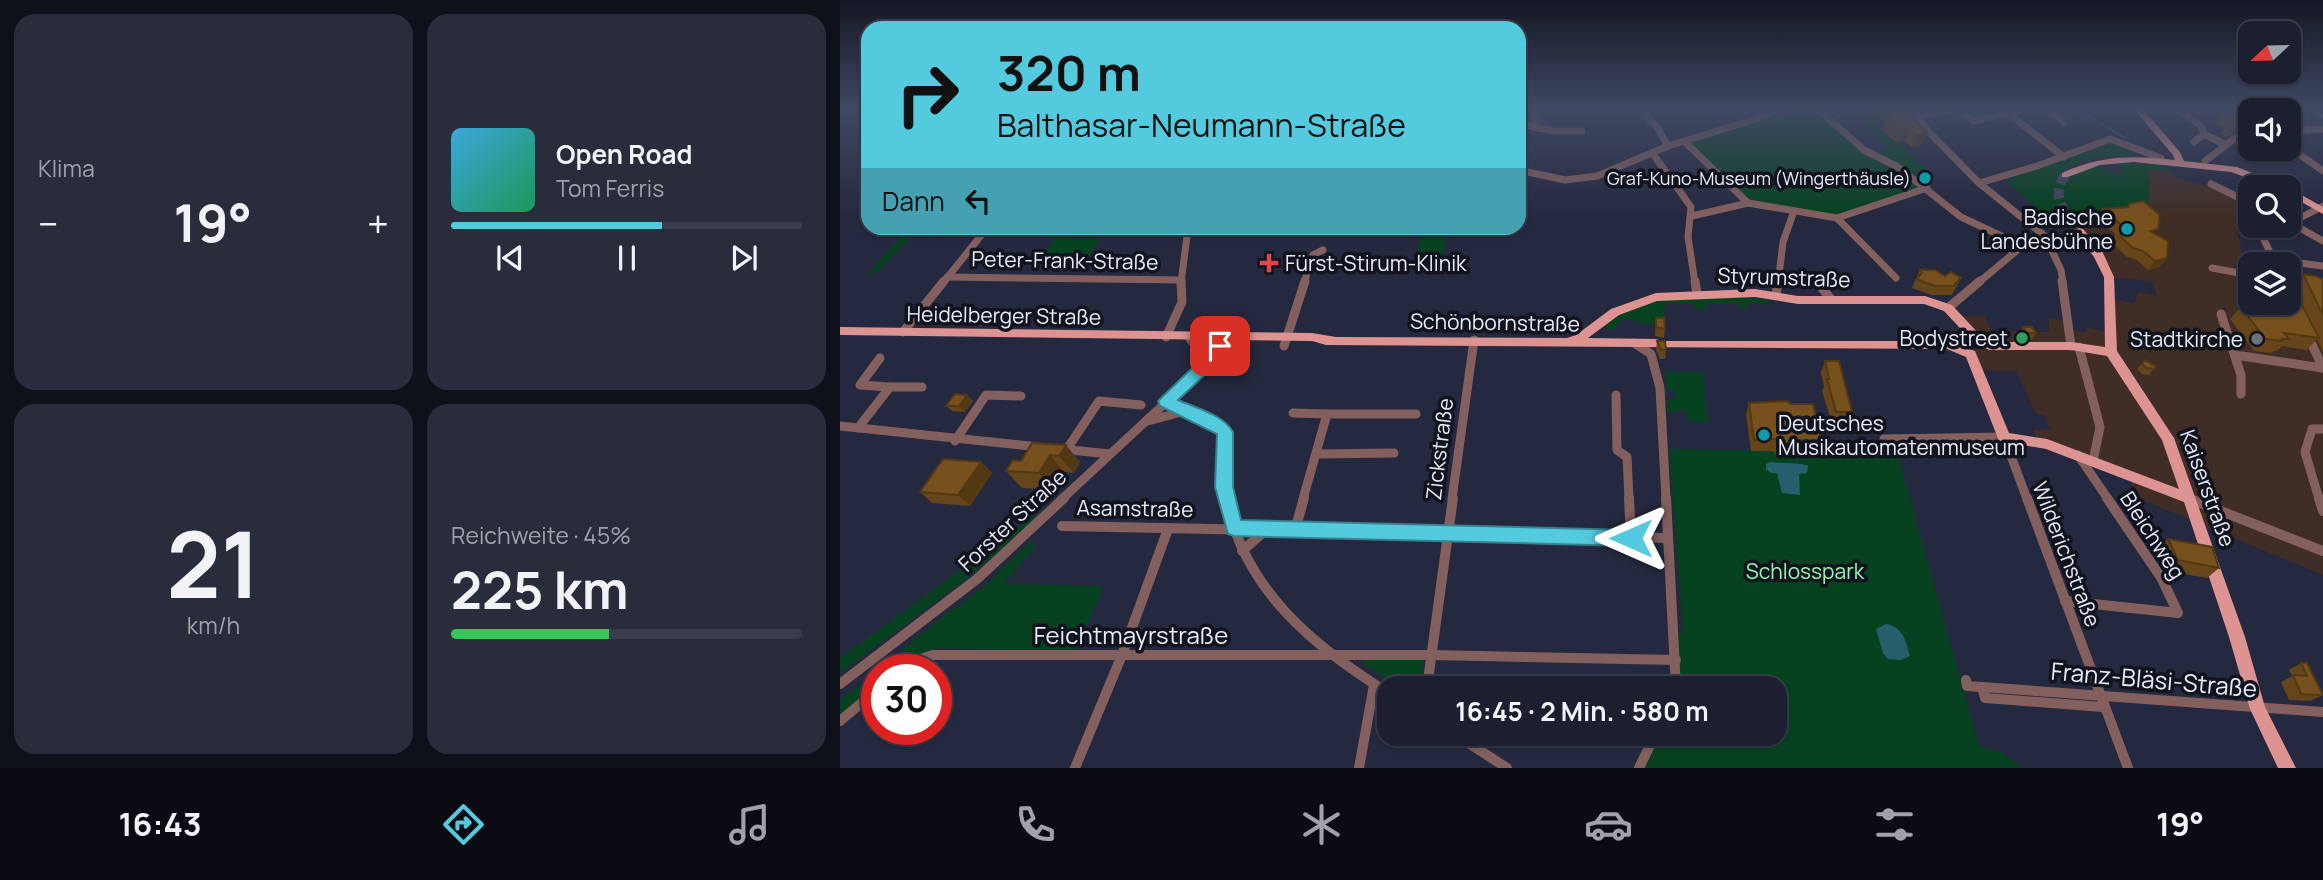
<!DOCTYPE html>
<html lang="de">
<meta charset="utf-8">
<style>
body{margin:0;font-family:Manrope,sans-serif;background:#292c3b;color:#f1f3f6;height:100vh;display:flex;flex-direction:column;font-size:26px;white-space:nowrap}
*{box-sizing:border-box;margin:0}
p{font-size:23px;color:#a0a2aa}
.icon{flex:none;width:38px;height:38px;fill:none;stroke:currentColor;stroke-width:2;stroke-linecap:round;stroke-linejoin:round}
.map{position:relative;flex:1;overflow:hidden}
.sheet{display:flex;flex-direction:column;gap:14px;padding:14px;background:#0f111a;width:840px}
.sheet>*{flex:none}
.guide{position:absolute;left:21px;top:21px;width:665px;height:214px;border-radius:21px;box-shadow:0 2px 5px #0004,0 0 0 2px #3a3d4b;background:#54cade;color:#111;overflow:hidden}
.needle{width:46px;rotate:248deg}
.buttons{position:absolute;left:1398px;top:21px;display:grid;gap:14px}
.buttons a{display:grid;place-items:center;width:63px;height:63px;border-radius:14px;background:#1c1f2f;box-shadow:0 2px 5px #0004,0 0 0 2px #3a3d4b;font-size:35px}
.speed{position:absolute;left:21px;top:654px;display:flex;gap:14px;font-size:35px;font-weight:700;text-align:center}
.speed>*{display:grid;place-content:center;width:91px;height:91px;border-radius:50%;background:#1c1f2f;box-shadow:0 2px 5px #0004,0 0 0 2px #3a3d4b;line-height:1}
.speed .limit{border:10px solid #d22;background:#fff;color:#111}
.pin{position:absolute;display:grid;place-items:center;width:60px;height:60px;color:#fff;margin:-30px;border-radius:14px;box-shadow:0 4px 10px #0006}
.me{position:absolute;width:77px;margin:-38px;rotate:270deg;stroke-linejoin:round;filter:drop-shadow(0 0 5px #0008)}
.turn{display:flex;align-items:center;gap:24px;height:147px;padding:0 21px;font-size:32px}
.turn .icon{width:91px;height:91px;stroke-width:2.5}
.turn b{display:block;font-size:49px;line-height:60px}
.then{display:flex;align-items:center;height:66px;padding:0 21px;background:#0003;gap:14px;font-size:26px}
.big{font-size:52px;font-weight:700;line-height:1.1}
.sheet .tile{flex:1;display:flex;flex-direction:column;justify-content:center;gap:10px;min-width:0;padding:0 24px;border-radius:21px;background:#292c3b}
.sheet .dial{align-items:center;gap:0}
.dial b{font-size:91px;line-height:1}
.song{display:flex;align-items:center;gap:21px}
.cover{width:84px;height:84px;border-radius:10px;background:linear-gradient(135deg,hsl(200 70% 55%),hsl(150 70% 35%))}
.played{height:7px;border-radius:4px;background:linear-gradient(90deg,#54cade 60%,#3a3d4b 60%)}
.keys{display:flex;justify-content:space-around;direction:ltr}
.heat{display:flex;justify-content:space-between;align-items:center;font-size:38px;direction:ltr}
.charge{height:10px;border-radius:5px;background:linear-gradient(90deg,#34c759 45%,#3a3d4b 0)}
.sheet .tiles{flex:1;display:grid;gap:14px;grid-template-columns:repeat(2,1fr)}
.trip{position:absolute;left:537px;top:676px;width:410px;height:70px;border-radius:21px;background:#1c1f2f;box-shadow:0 2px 5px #0004,0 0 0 2px #3a3d4b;font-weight:700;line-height:70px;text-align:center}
.tabs{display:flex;height:112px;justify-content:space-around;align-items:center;background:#0b0c13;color:#a0a2aa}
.tabs .icon{width:49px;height:49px}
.tabs .on{color:#54cade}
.tabs b{font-size:32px;color:#f1f3f6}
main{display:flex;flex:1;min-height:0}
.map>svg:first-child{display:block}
</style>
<main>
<section class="sheet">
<div class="tiles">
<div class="tile"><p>Klima</p>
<div class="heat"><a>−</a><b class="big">19°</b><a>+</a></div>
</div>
<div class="tile">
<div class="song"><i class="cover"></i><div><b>Open Road</b><p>Tom Ferris</p></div></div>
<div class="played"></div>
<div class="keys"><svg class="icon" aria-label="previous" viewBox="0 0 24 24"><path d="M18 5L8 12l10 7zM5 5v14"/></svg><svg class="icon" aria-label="pause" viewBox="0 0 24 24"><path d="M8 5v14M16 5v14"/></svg><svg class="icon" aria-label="next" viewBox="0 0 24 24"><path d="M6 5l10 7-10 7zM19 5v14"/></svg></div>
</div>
<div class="tile dial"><b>21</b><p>km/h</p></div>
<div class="tile"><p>Reichweite · 45%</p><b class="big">225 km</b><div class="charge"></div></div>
</div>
</section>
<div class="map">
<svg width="1483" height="768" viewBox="0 0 1483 768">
<rect width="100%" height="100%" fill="#25293f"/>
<!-- commercial -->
<polygon fill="#402e26" points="1308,170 1329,171 1336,178 1382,190 1410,205 1410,221 1395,214 1403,263 1410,264 1410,303 1449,303 1449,283 1451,286 1480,289 1483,294 1483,575 1291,495 1292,481 1201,447 1193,430 1210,429 1204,415 1196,414 1176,371 1135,370 1128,354 1144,345 1121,316 1145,316 1152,331 1209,332 1209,318 1229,322 1231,330 1245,333 1247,327 1265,332 1264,296 1294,304 1299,292 1317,296 1312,281 1263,277 1251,251 1228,223 1242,224 1249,216 1295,204 1309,184"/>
<!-- green -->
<g fill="#064220">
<polygon points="943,108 975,108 1033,156 1047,150 1015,108 1027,108 1046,137 1059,143 1087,171 1071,175 1084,188 997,217 907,204 852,145 854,141"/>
<path d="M1269,141L1290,149V155L1244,160L1221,173L1230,177L1256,165L1278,177L1280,163L1321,164L1329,171L1308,170L1309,203L1303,207L1295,204L1249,216L1248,221C1216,234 1186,197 1163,178Z"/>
<polygon points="69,228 106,228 95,238 71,237 36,273 27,274"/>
<polygon points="582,233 607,233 601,265 575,265"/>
<polygon points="215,238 260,239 248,258 203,257"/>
<path d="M894,297L928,299L929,305L913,303L907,305V308H898L897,304H867V309H855L854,304H825L823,327L787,319L777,323L776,330L765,329V321C795,294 855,298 894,297Z"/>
<polygon points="825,372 863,372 865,389 863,390 869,422 848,422 846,411 828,412 827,399 836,399 835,391 827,391"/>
<polygon points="829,449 1057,452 1139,746 1163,753 1181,768 805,768 822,733 934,733 934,688 841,688 838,633 843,633"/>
<polygon points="219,498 129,577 0,673 0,658"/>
<polygon points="192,540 195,548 163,584 264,586 235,652 95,648 70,659 56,670 38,670 107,613 140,590"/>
<polygon points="524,660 584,660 581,688 562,688 523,664"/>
<polygon points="37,671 37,686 0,718 0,700"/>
</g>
<!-- water -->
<g fill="#255f6b">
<path d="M930,462C942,464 961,462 968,466L967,473L959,474L960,495L942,493L937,473H931L926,469V464Z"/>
<path d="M1046,624C1064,628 1065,640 1070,656L1061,660L1048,659L1043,653L1036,629Z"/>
</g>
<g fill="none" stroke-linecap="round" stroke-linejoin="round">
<!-- stream -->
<polyline stroke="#255f6b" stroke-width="2" points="1235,108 1285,138"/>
<!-- major-tunnel -->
<path stroke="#42465b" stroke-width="10" stroke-dasharray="10 5" stroke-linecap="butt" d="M1225,175C1210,197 1225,214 1239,231"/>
<!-- minor-far2 -->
<g stroke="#83605e" stroke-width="7">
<polyline points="694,108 697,128"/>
<polyline points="799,108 817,127 828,146"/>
<polyline points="977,108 1024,150 1058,167 1121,217 1172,241 1180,248 1138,283"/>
<polyline points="1070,108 1089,132 1139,183 1205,236 1221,270 1223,283"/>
<polyline points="1206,108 1224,122"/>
<polyline points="1336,108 1361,126 1364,134 1386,145"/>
<polyline points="1396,108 1410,118"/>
<polyline points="1168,113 1186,108"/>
<polyline points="1075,115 1119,109 1134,121 1168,113 1224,157"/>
<polyline points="679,124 714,131 742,131"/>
<polyline points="1449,131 1483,129"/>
<polyline points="844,141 908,203"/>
<polyline points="1354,142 1364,134"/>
<polyline points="1449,147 1483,171"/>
<polyline points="813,154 851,207 848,237 855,283"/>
<polyline points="1365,161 1394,139 1410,133"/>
<polyline points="679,170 725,180 757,176 828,146 913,120 941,108"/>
<polyline points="1139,183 1197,166 1270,139 1321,158"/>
<polyline points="1371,184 1410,203"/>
<polyline points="852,216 908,203 997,218 1087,188"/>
<polyline points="997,218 1056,278"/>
<polyline points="1449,222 1483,241"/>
<polyline points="1458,225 1456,220 1483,206"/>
<polyline points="1426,226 1420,231 1435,263"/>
<polyline points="1435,260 1483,266"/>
<polyline points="1372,268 1410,275"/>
<polyline points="107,277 342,280"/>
<polyline points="975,280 978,283"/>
<polyline points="103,283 147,228"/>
<polyline points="341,283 348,228"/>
<polyline points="464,283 473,255 483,250"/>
<polyline points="938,283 943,242 954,211"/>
</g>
<!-- minor-far1 -->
<g stroke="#83605e" stroke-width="9">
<polyline points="855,281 857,294"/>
<polyline points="976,281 991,299"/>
<polyline points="1222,281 1231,346"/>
<polyline points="936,295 938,281"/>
<polyline points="1449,297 1457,314"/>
<polyline points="1108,308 1140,281"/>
<polyline points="1381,314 1401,375 1401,394"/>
<polyline points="63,332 104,281"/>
<polyline points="1468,336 1483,368"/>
<polyline points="326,337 342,302 341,281"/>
<polyline points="350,339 359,349 362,361"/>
<polyline points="794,343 811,354 820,388 826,499"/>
<polyline points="444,346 465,281"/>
<polyline points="1239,347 1260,427 1253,461"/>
<polyline points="1395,355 1483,368"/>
<polyline points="360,366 370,350 380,343"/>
<polyline points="50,387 82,387"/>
<polyline points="776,395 777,450 787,457 789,499"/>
<polyline points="326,401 377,425 385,432 386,499"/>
<polyline points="453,413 487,414"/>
<polyline points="308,421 345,411"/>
<polyline points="0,426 199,447"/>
<polyline points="18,428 50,387 20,385 40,358"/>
<polyline points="1044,439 1164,437 1187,499"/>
<polyline points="115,441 146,395 181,396"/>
<polyline points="220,449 270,454"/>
<polyline points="227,449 259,401 301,405"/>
<polyline points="477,454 554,453"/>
<polyline points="1238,455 1268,499"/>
<polyline points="222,499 378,354 384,336"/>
<polyline points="463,499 487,414 576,414"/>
<polyline points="612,499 634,340"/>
<polyline points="1479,499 1465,452 1472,429 1483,429"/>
</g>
<!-- minor -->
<g stroke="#83605e" stroke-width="10">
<path d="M386,498C404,590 474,647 550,694"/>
<polyline points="789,498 791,538"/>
<polyline points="826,498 836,688"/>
<polyline points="1187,498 1288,768"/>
<polyline points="1479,498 1483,511"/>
<polyline points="1350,499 1483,551"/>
<polyline points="222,526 828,538"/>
<polyline points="455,530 464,498"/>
<polyline points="402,551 427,529"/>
<polyline points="1225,601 1338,613 1322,579 1267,498"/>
<polyline points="61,670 71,662 93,655 591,655 836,660"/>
<polyline points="1126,680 1127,686 1142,687"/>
<polyline points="0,684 137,579 224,498"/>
<polyline points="587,688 613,498"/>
<polyline points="1263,707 1145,698 1142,687 1483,712"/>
<polyline points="0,721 37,690"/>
<polyline points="613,733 667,768"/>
<polyline points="235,768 282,655 328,529"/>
<polyline points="519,768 534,685"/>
<polyline points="799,768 816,733"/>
</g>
<!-- major -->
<g fill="#dc9391" fill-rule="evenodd">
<path d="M1293,108H1302L1340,152L1344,161L1397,167L1447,187H1433L1391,172L1294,162L1260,165L1228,177H1222V173C1259,155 1294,155 1335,160L1333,155Z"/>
<polygon points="1449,188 1483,207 1483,214 1449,195"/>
<path d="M1239,228L1243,229L1263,253L1274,277L1277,351L1334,438L1405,637L1425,707L1456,768H1438L1410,709L1389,637L1344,502L1206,449L1159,441L1126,357L1107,349L486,345L472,341L0,335V327L472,333L496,337L727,338L736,335L771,309L816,293L915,289L958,296H1085L1112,305L1140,335L1155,342H1231L1265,347L1264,277L1254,257L1234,231ZM915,297L958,304H1084L1104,311L1132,341L1149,350H1231L1267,356L1322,440L1339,489L1207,439L1169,433L1135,351L1108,341H821L816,339L748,338L779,315L817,301Z"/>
</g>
<!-- rail -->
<polyline stroke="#adb1c2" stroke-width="2" points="1471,108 1483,117"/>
</g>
<!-- wall -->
<g fill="#654519">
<polygon points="1035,108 1066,108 1069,114 1087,133 1082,145 1071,147 1065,141 1057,142 1050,138 1043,129 1045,125"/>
<polygon points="1382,108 1395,108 1400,112 1398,116 1408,123 1404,129 1386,137 1381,134 1384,129 1376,123 1380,117 1385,116 1379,112"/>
<polygon points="1289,204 1315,234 1320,267 1308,270 1297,260 1287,257 1274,245 1275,234 1257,218 1263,209 1287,207"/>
<polygon points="1080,270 1105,276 1121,278 1112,295 1091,295 1072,288"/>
<polygon points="1463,274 1483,279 1483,352 1477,339 1467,350 1442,346 1437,351 1434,351 1432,353 1414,351 1390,319 1401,307 1410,307 1411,305 1424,303 1447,303 1461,305 1452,286"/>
<polygon points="816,318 825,329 824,338 815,336"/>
<polygon points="1183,327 1196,333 1192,339 1183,339 1180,333"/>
<polygon points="817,341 826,350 825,359 820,359 816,350"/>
<polygon points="1305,360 1316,366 1309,375 1302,374 1297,369"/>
<polygon points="985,361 1012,412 1007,424 992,424 982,391 984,387 981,373"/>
<polygon points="127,395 133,401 125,412 112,411 106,406"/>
<polygon points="909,403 981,440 976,451 954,451 952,456 943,457 937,456 933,451 911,451 906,415"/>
<polygon points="192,443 240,462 234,473 224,472 214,490 182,488 166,471 181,461"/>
<polygon points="141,462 152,473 130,506 92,503 80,492"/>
<polygon points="1328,539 1379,568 1367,578 1326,571 1316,549"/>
<polygon points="1461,663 1483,695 1470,701 1449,700 1441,682 1452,676 1449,670"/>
</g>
<!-- shaded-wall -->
<g fill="#533814">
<polygon points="1408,123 1404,129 1386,137 1390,131"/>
<polygon points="1069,129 1065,141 1057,142 1062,130"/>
<polygon points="1087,133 1082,145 1071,147 1076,135"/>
<polygon points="1327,258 1320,267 1308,270 1315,261"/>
<polygon points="127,395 133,401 125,412 119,406"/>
<polygon points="226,445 240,462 234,473 219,456"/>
<polygon points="210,455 224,472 214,490 199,473"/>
<polygon points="141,462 152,473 130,506 118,495"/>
</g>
<!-- building -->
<g fill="#76501d" stroke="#533814" stroke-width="2">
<polygon points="1046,108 1066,108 1069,114 1087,133 1076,135 1069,129 1062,130 1054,126 1047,117 1051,117"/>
<polygon points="1386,108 1395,108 1400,112 1392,113"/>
<polygon points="1396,115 1408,123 1390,131 1385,128 1392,126 1380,117"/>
<polygon points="1303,201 1320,215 1318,229 1310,231 1328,241 1327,258 1315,261 1303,251 1293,248 1280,236 1281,225 1263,209 1289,207 1289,204"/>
<polygon points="1080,270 1095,270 1105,276 1111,272 1121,278 1115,284 1116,286 1095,286 1076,279 1082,273"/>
<polygon points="1463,274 1475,276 1483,279 1483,315"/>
<polygon points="1418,303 1431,306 1428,303 1447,303 1462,305 1479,338 1444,333 1449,339 1442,339 1443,341 1425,339 1401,307 1414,307 1411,305"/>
<polygon points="816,318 824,318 825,329 816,327"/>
<polygon points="1183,327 1192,327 1196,333 1186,333"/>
<polygon points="817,341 825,341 826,350 821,350"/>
<polygon points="1305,360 1316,366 1314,369 1306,368 1302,363"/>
<polygon points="985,361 999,361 1012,412 996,412 987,379 989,379"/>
<polygon points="115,394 127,395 119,406 106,406"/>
<polygon points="947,401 950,404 973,404 981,440 956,440 956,445 941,445 937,439 914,440 909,403"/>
<polygon points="192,443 226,445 219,456 210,455 199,473 166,471 173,460 181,461"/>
<polygon points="103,459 141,462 118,495 80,492"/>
<polygon points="1328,539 1372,547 1379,568 1338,560"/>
<polygon points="1461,663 1467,663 1483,695 1461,694 1453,675 1467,676"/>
</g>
<!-- sky -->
<linearGradient id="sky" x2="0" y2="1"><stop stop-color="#141723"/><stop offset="0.5" stop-color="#404963"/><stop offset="1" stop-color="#404963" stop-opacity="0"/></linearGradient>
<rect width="1483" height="216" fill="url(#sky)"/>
<!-- route -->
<path fill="#54cade" stroke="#378390" stroke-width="2" d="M380,341L388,346L383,358L338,400C356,408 384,415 393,432V487L401,520L791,530L797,532L800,538L797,544L791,546L394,536L388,534L375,487L377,434L320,406L318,401L371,350L375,343Z"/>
<!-- markers -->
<g fill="#0f9aa8" stroke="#11131d" stroke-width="2.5">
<circle cx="1085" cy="178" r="7"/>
<circle cx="1287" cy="229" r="7"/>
<circle cx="924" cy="435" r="7"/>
</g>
<path fill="#e0444e" stroke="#11131d" stroke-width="2.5" d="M425.5 252.5h7v7h7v7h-7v7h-7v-7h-7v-7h7z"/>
<circle fill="#2e9e5b" stroke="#11131d" stroke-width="2.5" cx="1182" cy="338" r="7"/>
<circle fill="#6b7280" stroke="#11131d" stroke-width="2.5" cx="1417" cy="339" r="7"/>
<g text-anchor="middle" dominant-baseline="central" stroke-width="7" stroke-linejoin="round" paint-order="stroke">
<!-- far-poi labels -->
<g font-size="18" fill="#e8ebfa" stroke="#11131d" text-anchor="end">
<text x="1071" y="178">Graf-Kuno-Museum (Wingerthäusle)</text>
</g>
<!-- poi labels -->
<g font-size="21" fill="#e8ebfa" stroke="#11131d" text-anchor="end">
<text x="1273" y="217">Badische<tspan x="1273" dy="24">Landesbühne</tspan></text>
<text x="445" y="263" text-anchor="start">Fürst-Stirum-Klinik</text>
<text x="1168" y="338">Bodystreet</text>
<text x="1403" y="339">Stadtkirche</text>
<text x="938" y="423" text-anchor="start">Deutsches<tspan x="938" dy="24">Musikautomatenmuseum</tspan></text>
</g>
<!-- street labels -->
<g font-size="21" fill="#e8ebfa" stroke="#11131d">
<text transform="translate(225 260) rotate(1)">Peter-Frank-Straße</text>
<text transform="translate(944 277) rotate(2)">Styrumstraße</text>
<text transform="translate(164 315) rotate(1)">Heidelberger Straße</text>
<text transform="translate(655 322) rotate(1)">Schönbornstraße</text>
<text transform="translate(599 449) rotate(-83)">Zickstraße</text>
<text transform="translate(1368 488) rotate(70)">Kaiserstraße</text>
<text transform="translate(295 508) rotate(1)">Asamstraße</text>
<text transform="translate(172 520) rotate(-43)">Forster Straße</text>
<text transform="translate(1313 535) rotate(57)">Bleichweg</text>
<text transform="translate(1227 554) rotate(69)">Wilderichstraße</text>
</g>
<!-- park labels -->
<g font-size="21" fill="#94f6b0" stroke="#11131d">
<text x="965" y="571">Schlosspark</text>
</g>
<!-- near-street labels -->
<g font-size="24" fill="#e8ebfa" stroke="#11131d">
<text x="291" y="634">Feichtmayrstraße</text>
<text transform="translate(1314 679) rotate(5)">Franz-Bläsi-Straße</text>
</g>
</g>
</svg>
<div class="buttons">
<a><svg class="needle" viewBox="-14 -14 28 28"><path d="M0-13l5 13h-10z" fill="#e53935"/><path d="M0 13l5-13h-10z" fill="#a0a2aa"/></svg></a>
<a><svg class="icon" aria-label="sound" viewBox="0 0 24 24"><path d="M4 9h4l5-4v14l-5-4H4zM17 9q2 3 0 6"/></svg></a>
<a><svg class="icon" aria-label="search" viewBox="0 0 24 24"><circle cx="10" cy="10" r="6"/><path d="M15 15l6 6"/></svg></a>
<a><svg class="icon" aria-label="layers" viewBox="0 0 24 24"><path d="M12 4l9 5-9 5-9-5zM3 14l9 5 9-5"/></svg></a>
</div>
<div class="speed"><div class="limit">30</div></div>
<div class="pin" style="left:380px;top:346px;background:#d93025"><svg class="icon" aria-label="arrive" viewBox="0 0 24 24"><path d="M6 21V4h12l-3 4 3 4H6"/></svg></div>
<svg class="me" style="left:791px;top:538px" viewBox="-20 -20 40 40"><path d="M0-17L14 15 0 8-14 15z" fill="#54cade" stroke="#fff" stroke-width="4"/></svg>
<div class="trip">16:45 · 2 Min. · 580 m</div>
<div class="guide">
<div class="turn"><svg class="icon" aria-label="right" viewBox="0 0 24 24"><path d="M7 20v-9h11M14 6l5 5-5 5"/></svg><div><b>320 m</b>Balthasar-Neumann-Straße</div></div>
<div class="then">Dann<svg class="icon" aria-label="left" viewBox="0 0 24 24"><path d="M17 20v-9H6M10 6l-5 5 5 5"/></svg></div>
</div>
</div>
</main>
<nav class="tabs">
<b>16:43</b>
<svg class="icon on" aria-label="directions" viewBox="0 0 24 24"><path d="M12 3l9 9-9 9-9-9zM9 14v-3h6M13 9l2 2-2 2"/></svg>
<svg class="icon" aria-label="music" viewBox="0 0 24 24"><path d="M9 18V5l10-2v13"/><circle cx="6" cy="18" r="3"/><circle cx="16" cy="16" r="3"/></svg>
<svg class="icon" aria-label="phone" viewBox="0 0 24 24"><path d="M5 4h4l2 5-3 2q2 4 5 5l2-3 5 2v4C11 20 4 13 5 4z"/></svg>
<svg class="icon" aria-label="climate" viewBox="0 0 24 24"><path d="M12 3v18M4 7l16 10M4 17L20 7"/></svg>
<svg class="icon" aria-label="car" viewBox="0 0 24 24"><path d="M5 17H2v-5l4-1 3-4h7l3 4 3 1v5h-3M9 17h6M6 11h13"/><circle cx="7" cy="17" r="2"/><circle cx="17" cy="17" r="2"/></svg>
<svg class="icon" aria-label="filters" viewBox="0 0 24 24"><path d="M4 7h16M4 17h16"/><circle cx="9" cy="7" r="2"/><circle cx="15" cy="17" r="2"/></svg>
<b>19°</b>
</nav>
